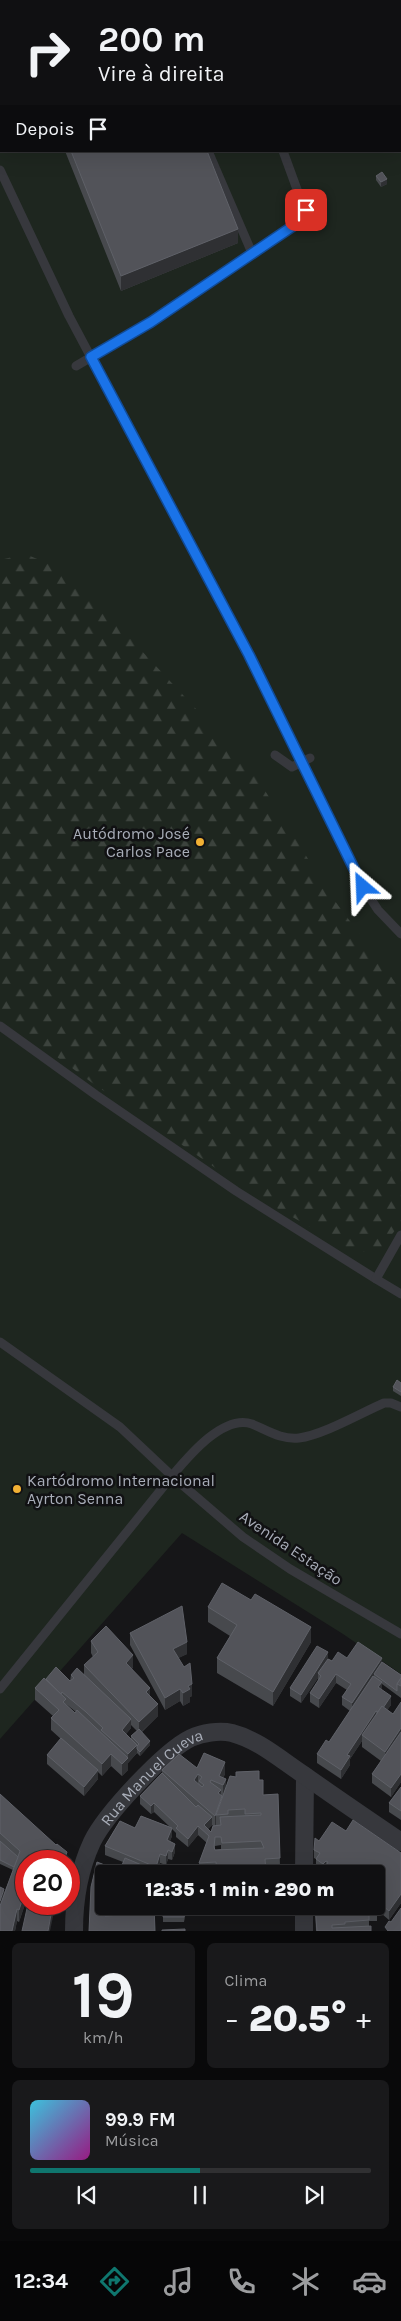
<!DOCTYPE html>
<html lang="pt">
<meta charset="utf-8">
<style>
body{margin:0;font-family:Karla,sans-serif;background:#19191b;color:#f1f3f6;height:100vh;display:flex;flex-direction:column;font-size:19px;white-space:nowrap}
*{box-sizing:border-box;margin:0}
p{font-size:16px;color:#9c9d9f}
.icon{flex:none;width:28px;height:28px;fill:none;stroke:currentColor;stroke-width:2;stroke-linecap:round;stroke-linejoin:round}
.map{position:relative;height:1931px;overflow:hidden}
.sheet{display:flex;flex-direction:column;gap:12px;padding:12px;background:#09090a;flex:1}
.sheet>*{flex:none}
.top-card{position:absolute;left:0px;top:0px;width:401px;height:152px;box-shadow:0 5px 20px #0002,0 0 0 1px #303032;background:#101012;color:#f1f3f6;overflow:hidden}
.speed{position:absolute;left:15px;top:1850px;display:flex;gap:10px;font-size:25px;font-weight:700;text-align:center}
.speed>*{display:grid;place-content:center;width:65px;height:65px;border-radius:50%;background:#101012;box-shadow:0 5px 20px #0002,0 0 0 1px #303032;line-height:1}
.speed .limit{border:8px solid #d22;background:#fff;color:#111}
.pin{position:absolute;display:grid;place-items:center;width:42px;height:42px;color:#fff;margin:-21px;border-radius:10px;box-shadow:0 2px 8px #0006}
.me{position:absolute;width:55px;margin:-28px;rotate:334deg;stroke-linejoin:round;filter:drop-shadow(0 0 4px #0008)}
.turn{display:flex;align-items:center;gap:18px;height:105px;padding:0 15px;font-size:22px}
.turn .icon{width:65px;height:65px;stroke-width:2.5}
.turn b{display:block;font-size:35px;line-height:42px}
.then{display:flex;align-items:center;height:48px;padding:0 15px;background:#0003;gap:10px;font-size:19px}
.big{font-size:38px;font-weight:800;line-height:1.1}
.sheet .tile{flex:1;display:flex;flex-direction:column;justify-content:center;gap:8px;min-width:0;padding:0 18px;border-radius:8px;background:#19191b}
.sheet .dial{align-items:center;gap:0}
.dial b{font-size:65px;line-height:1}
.song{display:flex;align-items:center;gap:15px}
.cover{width:60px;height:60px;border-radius:8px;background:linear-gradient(135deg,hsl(190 70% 55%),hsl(310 70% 35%))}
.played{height:5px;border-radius:2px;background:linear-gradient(90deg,#0f766e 50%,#303032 50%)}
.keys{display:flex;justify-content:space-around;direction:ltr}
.heat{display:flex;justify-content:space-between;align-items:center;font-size:28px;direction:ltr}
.sheet .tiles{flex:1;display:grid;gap:12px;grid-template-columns:1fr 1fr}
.tile:last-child{grid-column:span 2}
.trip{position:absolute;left:95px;top:1865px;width:290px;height:50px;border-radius:5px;background:#101012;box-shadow:0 5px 20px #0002,0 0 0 1px #303032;font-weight:800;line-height:50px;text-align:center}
.menu{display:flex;height:80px;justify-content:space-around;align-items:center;background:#060607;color:#9c9d9f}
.menu .icon{width:35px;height:35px}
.menu .selected{color:#0f766e}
.menu b{font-size:22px;color:#f1f3f6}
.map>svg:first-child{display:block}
</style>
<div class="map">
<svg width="401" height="1931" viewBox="0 0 401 1931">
<defs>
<pattern id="forest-firs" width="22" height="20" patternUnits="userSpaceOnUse" patternTransform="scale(1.25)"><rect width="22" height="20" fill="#1e261f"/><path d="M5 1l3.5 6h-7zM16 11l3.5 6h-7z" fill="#3c433d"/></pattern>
</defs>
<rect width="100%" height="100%" fill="#161618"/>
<!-- green -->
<path fill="#1e261f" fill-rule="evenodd" d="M0,0H401V1674L343,1634L182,1533L0,1739ZM1,1H400V151H1Z"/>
<!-- forest -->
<polygon fill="url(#forest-firs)" points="25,554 57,567 82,587 226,741 257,778 332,897 401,990 401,1223 380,1249 361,1252 347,1248 259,1198 91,1082 0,1015 0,560"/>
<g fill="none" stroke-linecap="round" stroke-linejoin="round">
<!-- service -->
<g stroke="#37383d" stroke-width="9">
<polyline points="185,1 185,0"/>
<polyline points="260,1 260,0"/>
<polyline points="0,170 69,316 249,655 363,887 378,910 401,934"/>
<polyline points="252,253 304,218 306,214 283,151"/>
<polyline points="76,366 151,322 252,253 208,151"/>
<polyline points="275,755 292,767 310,758"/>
<polyline points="0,1026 96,1095 236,1191 376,1279"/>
<polyline points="401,1235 376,1279 401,1294"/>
<path d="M0,1342L120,1427L172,1476C188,1457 223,1414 252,1424C267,1430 281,1440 299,1438C323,1435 361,1413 384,1403H391L401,1407"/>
<polyline points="0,1689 172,1476 243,1537 290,1569 401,1634"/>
</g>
<!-- minor -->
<g stroke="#37383d" stroke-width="18">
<polyline points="304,1874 305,1776"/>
<path id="s1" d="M74,1931C74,1901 79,1870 92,1842C105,1815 164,1751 191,1738C202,1733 219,1730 232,1733C259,1740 281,1760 304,1775C336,1798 369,1820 401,1842"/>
<polyline points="304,1931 304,1906"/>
</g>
</g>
<!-- wall -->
<g fill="#47494d" fill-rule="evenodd">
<polygon points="65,151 207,151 238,243 121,291"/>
<polygon points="376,176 387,184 381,187 376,180"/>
<polygon points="401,1383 401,1396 393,1391 393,1387"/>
<polygon points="208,1607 311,1642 273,1706 217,1673 217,1658 230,1636 208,1622"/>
<polygon points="130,1633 187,1654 178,1658 192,1696 190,1697 190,1702 183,1706 180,1701 165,1710 130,1645"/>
<path d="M91,1641L133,1667L132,1669L150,1696L158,1716L142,1732L150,1745L140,1756L137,1753L128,1763V1770L122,1776L111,1766L102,1776L98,1772V1779L84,1796L47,1764V1755L61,1739L51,1730V1718L53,1716L35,1700V1688L46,1679L70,1681L71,1675H84V1665L93,1657L91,1653ZM66,1704L76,1712L75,1713ZM131,1725L137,1731L131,1736V1739L126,1734L131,1728Z"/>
<polygon points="347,1658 382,1662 401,1675 401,1698 382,1684 382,1690 391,1705 387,1710 393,1714 401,1702 401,1782 391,1797 372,1783 372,1774 381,1761 362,1747 362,1741 350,1759 350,1765 341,1779 317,1763 317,1754 329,1742 350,1711 342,1705 342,1697 347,1690 336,1683 319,1708 310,1702 310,1693 318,1682 318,1678 301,1703 290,1696 290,1688 328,1659 332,1661"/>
<path d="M204,1753L225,1762V1774L223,1778L226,1779V1789L230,1776L236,1777V1772L259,1771V1780H263V1795L278,1794L280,1867H265L266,1874H217L216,1870L199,1871V1863L207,1843L198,1835L188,1847L176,1837V1833L172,1829V1836L170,1841L175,1844V1852L172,1860L168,1859L166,1865L160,1863L156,1874H104V1906H154L155,1931H89L91,1887L97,1862L120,1871L123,1862L105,1855V1846L120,1821L135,1828L141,1816L170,1827L154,1812L151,1814L140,1804V1796L162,1773V1770L179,1754L197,1768ZM212,1825L213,1826L211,1832L208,1829ZM221,1845V1849L215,1850V1846Z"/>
<polygon points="401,1787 401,1820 389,1812 389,1803"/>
<polygon points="0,1794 67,1861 26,1861 26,1901 19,1922 17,1921 15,1931 0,1931 4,1893 13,1870 0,1864"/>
<polygon points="346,1831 401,1853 401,1903 389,1920 375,1908 377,1912 377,1921 369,1921 369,1926 371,1931 316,1931 315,1906 376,1906 376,1874 325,1874 325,1871 323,1873 316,1868 316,1859 314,1858 314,1850 319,1841"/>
<polygon points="187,1906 184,1922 163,1922 163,1917"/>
<polygon points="210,1906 267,1906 267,1908 210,1910"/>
</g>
<!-- shaded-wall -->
<g fill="#2f3033">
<polygon points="387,179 387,184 381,187 381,182"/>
<polygon points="238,229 238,243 121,291 121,276"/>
<polygon points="311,1627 311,1642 273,1706 273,1692"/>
<polygon points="187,1642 187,1654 173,1661 173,1649"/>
<polygon points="328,1652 328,1661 318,1673 318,1678 301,1703 301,1695"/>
<polygon points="133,1655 133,1667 126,1675 126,1663"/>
<polygon points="382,1658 382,1667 374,1674 374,1678 352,1712 352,1703"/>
<polygon points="336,1674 336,1683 319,1708 319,1699"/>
<polygon points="382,1682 382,1691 378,1687"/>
<polygon points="192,1684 192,1696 190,1697 190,1702 183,1706 183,1693 188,1686"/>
<polygon points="150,1688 150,1700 146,1692"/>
<polygon points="180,1689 180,1701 165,1710 165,1698"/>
<polygon points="391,1696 391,1705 379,1722 379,1713"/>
<polygon points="158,1704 158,1716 139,1734 139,1722"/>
<polygon points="376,1711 376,1719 362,1735 362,1741 350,1759 350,1765 341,1779 341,1770 347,1755"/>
<polygon points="131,1719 131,1728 122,1739 122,1730"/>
<polygon points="401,1728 401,1740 385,1764 385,1752"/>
<polygon points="150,1741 150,1745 140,1756 140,1752"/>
<polygon points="137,1745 137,1753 128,1763 128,1770 122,1776 122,1764 128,1758 128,1754"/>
<polygon points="111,1754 111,1766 102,1776 102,1764"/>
<polygon points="225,1762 225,1774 221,1784 219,1776"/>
<polygon points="98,1770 98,1779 84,1796 84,1787"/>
<polygon points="198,1774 198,1787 194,1780"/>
<polygon points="401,1774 401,1782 391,1797 391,1788"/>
<polygon points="226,1779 226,1791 223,1797 223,1785"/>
<polygon points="221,1790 221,1800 222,1796 222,1808 216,1815 216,1824 215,1828 215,1816 218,1793"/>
<polygon points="154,1803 154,1812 151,1814 151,1806"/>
<polygon points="212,1817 212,1825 205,1833 204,1825"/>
<polygon points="198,1826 198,1835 188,1847 188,1839"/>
<polygon points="172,1828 172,1836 167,1849 167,1840"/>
<polygon points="175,1844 175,1852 172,1860 172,1852"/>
<polygon points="168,1850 168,1859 166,1865 166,1856"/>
<polygon points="67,1852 67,1861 64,1861"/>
<polygon points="160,1854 160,1863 156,1874 156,1867"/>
<polygon points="326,1861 326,1868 325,1868 325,1871 323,1873 323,1864"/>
<polygon points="334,1866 334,1874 329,1874 329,1871"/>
<polygon points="4,1889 4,1901 0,1913 0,1901"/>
<polygon points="26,1889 26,1901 19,1922 19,1910"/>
<polygon points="401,1894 401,1903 389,1920 389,1911"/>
<polygon points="53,1904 55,1904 55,1907 50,1931 48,1931"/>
<polygon points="17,1909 17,1921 15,1931 12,1931"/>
</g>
<!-- building -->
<g fill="#525359" stroke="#5f6168" fill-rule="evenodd">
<rect x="10" y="0" width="136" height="1"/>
<polygon points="71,151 207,151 238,229 121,276"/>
<polygon points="382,172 387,179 381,182 376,176"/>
<polygon points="397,1380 401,1383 401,1392 393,1387"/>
<polygon points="222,1583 251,1600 255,1594 311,1627 273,1692 217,1658 237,1625 208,1607"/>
<polygon points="182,1606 187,1642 173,1649 184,1667 190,1663 192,1684 188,1686 190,1689 183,1693 180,1689 165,1698 130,1633"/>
<polygon points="106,1626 133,1655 126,1663 150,1688 146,1692 158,1704 139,1722 84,1665 98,1652 91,1641"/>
<polygon points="358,1642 382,1658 352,1703 342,1697 351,1684 336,1674 319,1699 310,1693 321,1676 318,1673 328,1659 332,1661 338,1652 347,1658"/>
<polygon points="317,1646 328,1652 301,1695 290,1688"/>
<polygon points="382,1662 401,1675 401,1678 397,1684 397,1691 374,1674"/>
<polygon points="56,1667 70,1681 74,1678 71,1675 77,1668 131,1719 122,1730 137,1745 128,1754 101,1730 103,1728 86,1712 62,1692 61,1694 46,1679"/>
<polygon points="373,1676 382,1682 378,1687 391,1696 383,1708 382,1706 378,1712 376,1711 347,1755 350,1756 341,1770 317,1754 326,1740 329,1742"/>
<polygon points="44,1678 66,1699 63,1702 75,1713 77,1710 128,1758 122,1764 111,1754 102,1764 51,1718 59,1710 35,1688"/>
<polygon points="401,1678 401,1686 397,1684"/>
<polygon points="401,1702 401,1728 385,1752 362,1735 382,1706 393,1714"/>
<polygon points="139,1729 150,1741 140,1752 137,1749 137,1746 139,1744 131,1736"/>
<polygon points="401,1732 401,1774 391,1788 372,1774"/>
<polygon points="61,1738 98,1770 84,1787 47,1755"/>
<path d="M204,1753L225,1762L219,1776L226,1779L223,1785L211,1780L210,1782L221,1790L218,1793L222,1796L215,1816L162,1770L179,1754L197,1768ZM198,1774L202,1777L199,1781L204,1785L202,1787L194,1780Z"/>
<path d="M259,1771V1780H263V1795L278,1794L280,1858L265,1859L266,1873L217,1874L216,1862L199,1863L209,1836L198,1826L188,1839L176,1828L178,1826L154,1803L151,1806L140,1796L162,1773L196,1807L198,1805L212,1817L204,1825L211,1832L213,1826L221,1825L220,1817L261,1815V1813L245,1814V1809L228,1810V1814L216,1815L230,1776L236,1777V1772ZM215,1837H221L222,1843L261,1841L264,1848L215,1850L214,1847Z"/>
<polygon points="401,1787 401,1811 389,1803"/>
<polygon points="0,1794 56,1845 57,1844 67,1852 64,1861 26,1861 26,1889 19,1910 17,1909 12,1931 0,1931 0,1906 20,1851 0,1833"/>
<polygon points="141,1816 172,1828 167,1840 175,1844 172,1852 168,1850 166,1856 160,1854 156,1867 105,1846 120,1821 135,1828"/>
<polygon points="353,1820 401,1853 401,1894 389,1911 376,1900 376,1874 354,1874 352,1873 352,1874 346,1874 334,1866 329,1871 325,1868 328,1862 326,1861 323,1864 316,1859 320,1853 314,1850 315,1838 319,1841 332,1822 346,1831"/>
<polygon points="0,1841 18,1857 14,1867 0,1860"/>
<polygon points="125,1858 156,1871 155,1874 130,1874 120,1870"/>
<path d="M97,1862L128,1874H104V1906H154L155,1931H89L91,1887ZM105,1913H143V1914L105,1916Z"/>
<polygon points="0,1887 4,1889 0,1901"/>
<polygon points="28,1904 53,1904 48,1931 22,1931"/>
<polygon points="165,1906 186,1906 184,1917 163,1917"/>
<polygon points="315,1906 374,1906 377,1912 369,1912 369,1920 345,1922 345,1924 332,1925 332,1928 371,1926 371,1931 317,1931"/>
<polygon points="401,1908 401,1931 388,1931 385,1927 389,1921 391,1922"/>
<polygon points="185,1929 185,1931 162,1931 162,1930"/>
</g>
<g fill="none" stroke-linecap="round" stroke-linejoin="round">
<defs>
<polyline id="route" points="306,210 306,214 299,222 151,322 91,357 249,655 363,887"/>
</defs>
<!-- route casing -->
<use href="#route" stroke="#114b97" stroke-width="12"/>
<!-- route -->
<use href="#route" stroke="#1a73e8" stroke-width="9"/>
</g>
<!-- markers -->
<g fill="#f2b134" stroke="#111113" stroke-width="2">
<circle cx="200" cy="842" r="5"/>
<circle cx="17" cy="1489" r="5"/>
</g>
<g text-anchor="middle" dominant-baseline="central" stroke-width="5" stroke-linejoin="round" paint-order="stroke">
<!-- poi labels -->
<g font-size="16" fill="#a8adb8" stroke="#111113" text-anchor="end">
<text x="190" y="833">Autódromo José<tspan x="190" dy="18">Carlos Pace</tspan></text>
<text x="27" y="1480" text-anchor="start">Kartódromo Internacional<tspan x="27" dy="18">Ayrton Senna</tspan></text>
</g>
<!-- street labels -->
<g font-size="16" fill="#a8adb8" stroke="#111113">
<text transform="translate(291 1548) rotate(34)">Avenida Estação</text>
<text stroke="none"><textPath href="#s1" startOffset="181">Rua Manuel Cueva</textPath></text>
</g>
</g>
</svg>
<div class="speed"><div class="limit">20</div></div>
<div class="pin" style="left:306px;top:210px;background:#d93025"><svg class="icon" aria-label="arrive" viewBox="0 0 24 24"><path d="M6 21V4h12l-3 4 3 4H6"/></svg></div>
<svg class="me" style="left:363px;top:887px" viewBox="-20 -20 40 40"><path d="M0-17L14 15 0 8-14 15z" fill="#1a73e8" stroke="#fff" stroke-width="4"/></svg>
<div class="trip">12:35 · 1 min · 290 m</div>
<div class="top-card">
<div class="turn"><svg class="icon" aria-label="right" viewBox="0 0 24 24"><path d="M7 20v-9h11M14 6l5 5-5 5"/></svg><div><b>200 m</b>Vire à direita</div></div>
<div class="then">Depois<svg class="icon" aria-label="arrive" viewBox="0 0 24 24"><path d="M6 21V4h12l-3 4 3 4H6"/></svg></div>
</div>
</div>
<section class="sheet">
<div class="tiles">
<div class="tile dial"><b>19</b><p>km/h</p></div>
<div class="tile"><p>Clima</p>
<div class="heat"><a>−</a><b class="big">20.5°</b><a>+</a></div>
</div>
<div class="tile">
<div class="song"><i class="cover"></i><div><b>99.9 FM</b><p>Música</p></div></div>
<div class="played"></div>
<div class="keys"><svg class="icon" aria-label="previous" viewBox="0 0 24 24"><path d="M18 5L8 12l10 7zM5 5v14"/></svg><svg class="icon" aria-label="pause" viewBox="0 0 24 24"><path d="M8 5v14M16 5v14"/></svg><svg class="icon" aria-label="next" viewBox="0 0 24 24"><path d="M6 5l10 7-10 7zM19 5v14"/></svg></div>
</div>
</div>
</section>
<nav class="menu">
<b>12:34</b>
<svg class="icon selected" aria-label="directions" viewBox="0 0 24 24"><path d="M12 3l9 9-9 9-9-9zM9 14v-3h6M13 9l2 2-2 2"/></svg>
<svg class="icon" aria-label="music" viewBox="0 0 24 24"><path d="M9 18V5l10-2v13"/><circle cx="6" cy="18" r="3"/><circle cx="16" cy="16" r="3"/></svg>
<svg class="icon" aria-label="phone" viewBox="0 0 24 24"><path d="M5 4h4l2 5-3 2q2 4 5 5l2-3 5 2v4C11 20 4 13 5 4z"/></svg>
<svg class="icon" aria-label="climate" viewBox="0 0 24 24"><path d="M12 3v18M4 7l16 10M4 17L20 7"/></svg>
<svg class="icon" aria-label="car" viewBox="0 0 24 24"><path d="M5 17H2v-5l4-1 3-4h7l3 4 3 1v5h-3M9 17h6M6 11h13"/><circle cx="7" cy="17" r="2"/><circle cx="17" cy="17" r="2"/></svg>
</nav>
